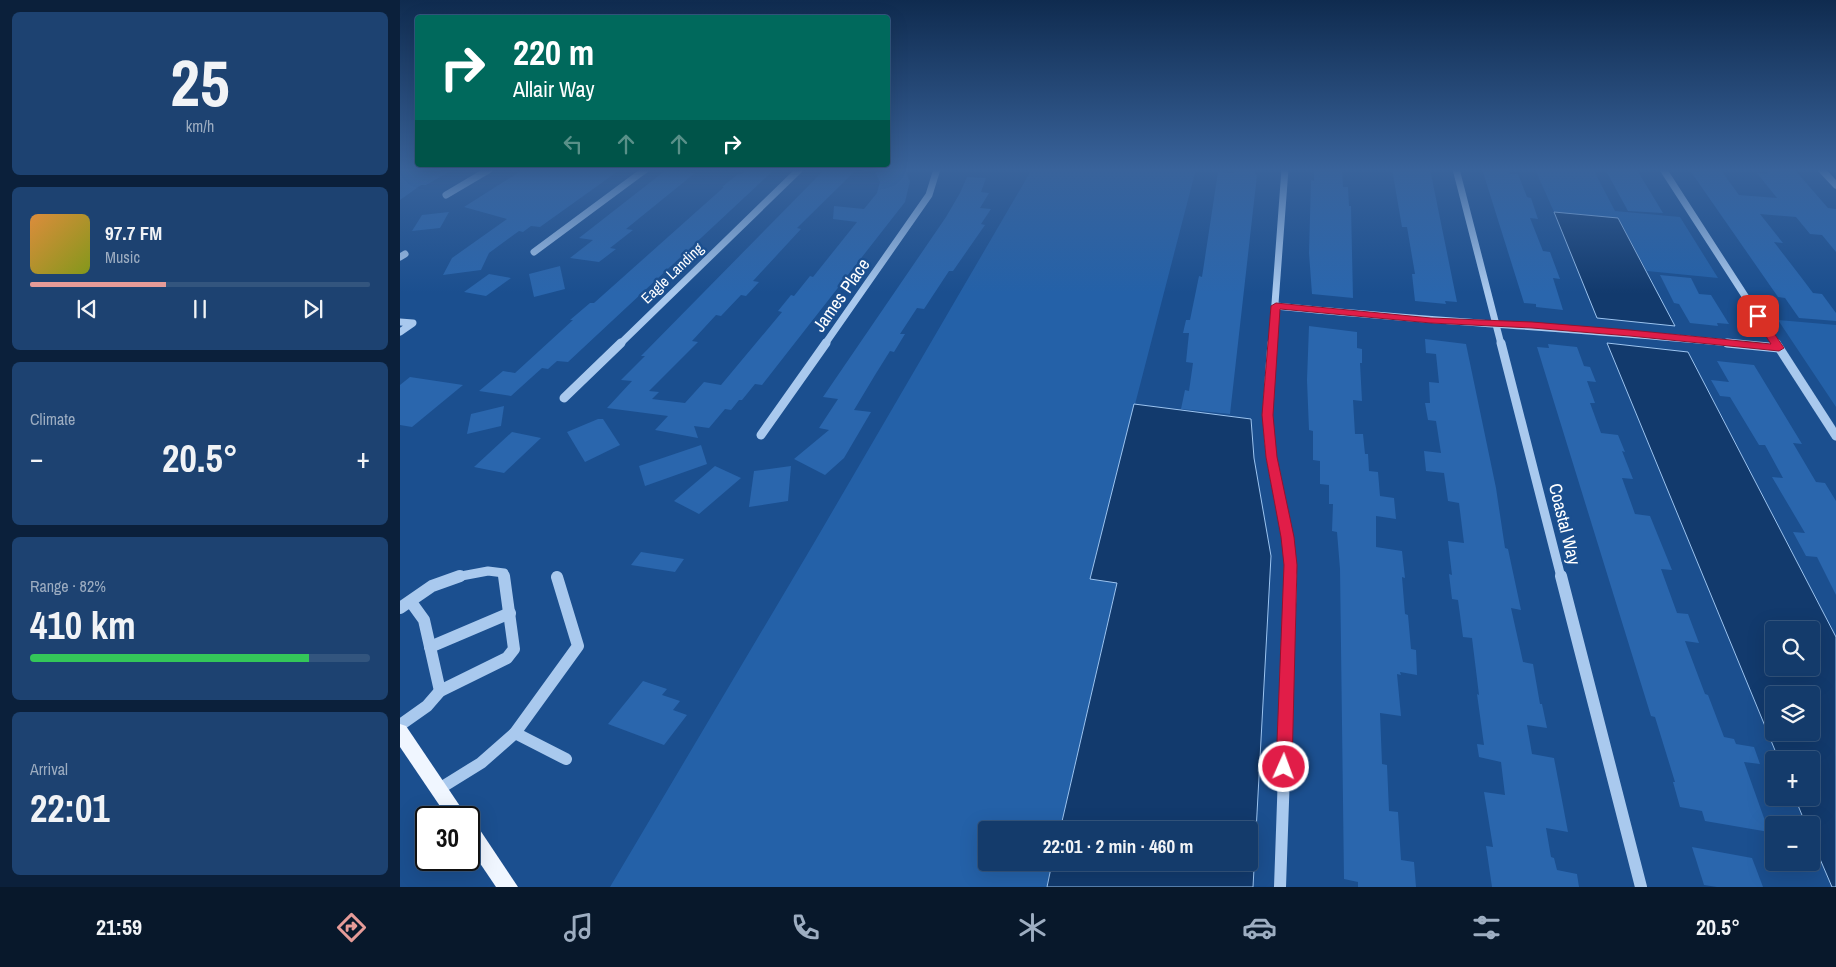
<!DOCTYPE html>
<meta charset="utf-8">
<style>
body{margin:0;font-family:"Archivo Narrow",sans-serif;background:#1d4271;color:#f1f3f6;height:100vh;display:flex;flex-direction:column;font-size:19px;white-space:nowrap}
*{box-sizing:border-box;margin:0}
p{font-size:16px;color:#9dadc1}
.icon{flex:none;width:28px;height:28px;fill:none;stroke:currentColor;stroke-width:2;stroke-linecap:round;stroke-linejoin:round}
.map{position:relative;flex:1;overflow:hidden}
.panel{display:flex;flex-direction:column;gap:12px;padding:12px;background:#0b203b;width:400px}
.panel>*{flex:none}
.top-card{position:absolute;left:15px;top:15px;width:475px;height:152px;border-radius:5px;box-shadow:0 5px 20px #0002,0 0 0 1px #33557e;background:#00695c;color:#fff;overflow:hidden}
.controls{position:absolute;left:1365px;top:621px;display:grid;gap:10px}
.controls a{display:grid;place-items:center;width:55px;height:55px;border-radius:5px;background:#143b6b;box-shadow:0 5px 20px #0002,0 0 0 1px #33557e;font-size:25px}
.speed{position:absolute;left:15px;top:806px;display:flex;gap:10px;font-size:25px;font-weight:700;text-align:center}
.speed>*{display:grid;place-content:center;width:65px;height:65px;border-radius:50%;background:#143b6b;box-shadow:0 5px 20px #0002,0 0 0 1px #33557e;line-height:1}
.speed .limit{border:2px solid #111;border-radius:8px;background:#fff;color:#111}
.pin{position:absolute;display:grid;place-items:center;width:42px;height:42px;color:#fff;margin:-21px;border-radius:10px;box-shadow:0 2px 8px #0006}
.me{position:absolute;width:55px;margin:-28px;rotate:2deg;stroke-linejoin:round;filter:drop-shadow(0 0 4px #0008)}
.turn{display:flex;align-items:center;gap:18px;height:105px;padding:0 15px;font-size:22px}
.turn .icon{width:65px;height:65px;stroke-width:2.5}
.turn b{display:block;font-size:35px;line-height:42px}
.lanes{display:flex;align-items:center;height:48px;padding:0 15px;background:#0003;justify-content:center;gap:25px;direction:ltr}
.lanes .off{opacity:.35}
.big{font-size:38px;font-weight:700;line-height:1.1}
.panel .widget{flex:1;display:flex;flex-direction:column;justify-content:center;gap:8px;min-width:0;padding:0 18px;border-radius:8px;background:#1d4271}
.panel .dial{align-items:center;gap:0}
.dial b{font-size:65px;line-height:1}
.song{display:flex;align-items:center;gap:15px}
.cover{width:60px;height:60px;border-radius:8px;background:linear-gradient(135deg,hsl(30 70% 55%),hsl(70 70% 35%))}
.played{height:5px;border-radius:2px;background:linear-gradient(90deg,#e69b98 40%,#33557e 40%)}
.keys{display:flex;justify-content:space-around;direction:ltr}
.heat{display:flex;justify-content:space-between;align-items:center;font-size:28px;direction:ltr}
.charge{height:8px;border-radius:4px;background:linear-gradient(90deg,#34c759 82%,#33557e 0)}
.trip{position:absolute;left:578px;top:821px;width:280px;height:50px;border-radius:5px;background:#143b6b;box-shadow:0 5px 20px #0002,0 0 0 1px #33557e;font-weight:700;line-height:50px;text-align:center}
.dock{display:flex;height:80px;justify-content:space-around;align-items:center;background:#08182b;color:#9dadc1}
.dock .icon{width:35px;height:35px}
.dock .selected{color:#e69b98}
.dock b{font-size:22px;color:#f1f3f6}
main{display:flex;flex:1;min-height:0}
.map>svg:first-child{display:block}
</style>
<main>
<section class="panel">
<div class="widget dial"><b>25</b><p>km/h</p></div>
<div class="widget">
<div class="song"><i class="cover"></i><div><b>97.7 FM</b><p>Music</p></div></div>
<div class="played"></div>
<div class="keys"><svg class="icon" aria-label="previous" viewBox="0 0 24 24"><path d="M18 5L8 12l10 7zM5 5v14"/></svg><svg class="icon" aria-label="pause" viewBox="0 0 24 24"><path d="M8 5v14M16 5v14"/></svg><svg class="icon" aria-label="next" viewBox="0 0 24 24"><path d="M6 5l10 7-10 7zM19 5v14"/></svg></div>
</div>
<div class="widget"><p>Climate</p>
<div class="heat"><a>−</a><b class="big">20.5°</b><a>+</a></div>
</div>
<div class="widget"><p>Range · 82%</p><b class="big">410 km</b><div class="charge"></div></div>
<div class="widget"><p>Arrival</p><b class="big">22:01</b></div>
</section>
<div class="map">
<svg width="1436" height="887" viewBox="0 0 1436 887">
<rect width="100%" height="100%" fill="#1b4f8f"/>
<!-- green -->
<g fill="#2461a8">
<polygon points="632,169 796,169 690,578 717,582 660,830 586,830 586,862 652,863 647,887 210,887 414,543"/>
<polygon points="1135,169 1193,169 1215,211 1280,217 1318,278 1247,271 1218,218 1154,212"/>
<polygon points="1378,320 1436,325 1436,407"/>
</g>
<!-- water -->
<g fill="#123a6d" stroke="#9cc4f0" fill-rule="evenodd">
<polygon points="1154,212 1218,218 1275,326 1197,318"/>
<path d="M1207,343L1288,352L1436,637V887H1432L1411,838V825H1406L1395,798H1411V760H1379ZM1374,630H1411V668H1374ZM1374,695H1411V732H1374Z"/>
<polygon points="734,404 851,419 854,458 871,556 853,887 647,887 652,863 849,862 849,830 660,830 717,583 690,579"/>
</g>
<!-- building -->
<g fill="#2a66ad">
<polygon points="0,169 54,169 26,185 21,185 0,200"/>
<polygon points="124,169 221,169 140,227 131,226 123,232 119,231 89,253 81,270 43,275 52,258 107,219 64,207"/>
<polygon points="348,169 375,169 168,362 157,361 148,369 142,368 111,396 79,391 103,371 115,373 173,320 170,320 190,303 194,303 324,187 322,187 338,174 342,174"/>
<polygon points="425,169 457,169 397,228 401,229 353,281 359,282 346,296 341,295 321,316 316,315 292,341 298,342 249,391 259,392 252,399 285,403 304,382 321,385 382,312 378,311 391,295 394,296 410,276 413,277 457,222 433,219 434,206 464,209 477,193 480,182 474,169 504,169 510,181 505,202 362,385 355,384 342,400 339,400 331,410 325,409 309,428 294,426 298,438 255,430 268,416 207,408 232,381 221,380 245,356 241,356"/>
<polygon points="834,169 855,169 855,174 857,175 830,414 781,409 785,390 789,391 793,363 786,362 789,333 783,333 786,320 790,320 799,276 802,277 818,172 834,173"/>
<polygon points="916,169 942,169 943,187 948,187 949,206 951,206 953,298 912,294 909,253 911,180 914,181 914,171 916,171"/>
<polygon points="992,169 1030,169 1057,302 1045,301 1046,304 1015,301 1012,274 1015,274 1007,227 1002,227"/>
<polygon points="1082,169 1109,169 1110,174 1118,174 1127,197 1131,198 1138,219 1130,218 1143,251 1150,252 1160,279 1153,278 1163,310 1136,307 1136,304 1124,303"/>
<polygon points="1205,169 1237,170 1263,213 1228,211"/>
<polygon points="1289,169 1320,169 1339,195 1377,198 1357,173 1368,174 1365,169 1394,169 1428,208 1436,209 1436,252 1422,235 1410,234 1396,217 1360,214 1383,243 1374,242 1401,277 1413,293 1422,294 1436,313 1436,321 1399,318 1385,298 1378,297"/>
<polygon points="266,170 295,173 226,229 233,230 210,248 216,249 199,262 170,258 193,240 179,238"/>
<polygon points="567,177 586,178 581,192 589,193 580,208 591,209 581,224 585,225 553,271 549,271 524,309 517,308 500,334 505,334 494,352 490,351 475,375 454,410 471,412 444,458 425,475 394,459 429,430 419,428 438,399 423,397 546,217 560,193"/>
<polygon points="49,212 40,228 12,231 22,215"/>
<polygon points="160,266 165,289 134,297 129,274"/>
<polygon points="89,274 111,278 86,296 64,292"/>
<polygon points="1260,275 1291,278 1299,294 1311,295 1329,324 1317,323 1318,326 1290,323 1279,304 1274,303"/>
<polygon points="909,326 957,332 957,348 962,349 962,363 960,363 962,401 953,400 955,434 963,434 965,454 968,454 969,471 978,472 980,496 994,498 996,519 976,516 976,547 1002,551 1005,578 1002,577 1005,614 1008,615 1011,649 1016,650 1017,675 1000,672 1001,675 997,674 1001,716 980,713 982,764 987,765 989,811 998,812 1001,860 1014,862 1016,887 958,887 958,882 944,879 940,569 937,532 932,531 933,504 929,504 929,485 920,484 920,461 913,460 913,431 909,430 907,380"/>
<polygon points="1025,339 1066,344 1096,488 1105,548 1108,549 1121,610 1111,608 1123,662 1133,664 1140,704 1142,704 1147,728 1127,725 1132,754 1154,758 1168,832 1146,828 1151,857 1154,858 1157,870 1177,874 1179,887 1092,887 1086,846 1093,847 1084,792 1105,795 1101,762 1079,757 1077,744 1084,745 1077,694 1079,695 1072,638 1063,637 1058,600 1052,599 1049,574 1052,575 1048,541 1064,543 1059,503 1048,501 1044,473 1026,471 1024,451 1041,453 1036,421 1028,420 1025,403 1030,403 1029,382 1039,383 1036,354 1026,353"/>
<polygon points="1148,344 1177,347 1184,366 1190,367 1196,382 1187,381 1195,403 1190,403 1201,433 1218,435 1225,452 1222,451 1233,479 1222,478 1235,514 1250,516 1272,570 1261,569 1277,613 1288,614 1299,643 1285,641 1305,694 1308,695 1324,737 1334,739 1336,744 1354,747 1360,764 1344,762 1369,832 1305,821 1302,811 1280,807 1273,782 1275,782 1255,717 1251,716 1137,347 1149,348"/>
<polygon points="1317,361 1354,365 1402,444 1393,443 1416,482 1425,483 1436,501 1436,595 1417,557 1406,556 1393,532 1405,533 1372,477 1383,478 1365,445 1359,445 1330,397 1320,396 1311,380 1329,382"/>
<polygon points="10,377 63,385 12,427 0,425 0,385"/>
<polygon points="104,406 101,426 67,434 71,414"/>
<polygon points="198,419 203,419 220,445 185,462 167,432"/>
<polygon points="112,432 141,438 104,473 74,467"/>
<polygon points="301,445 307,464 245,486 239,466"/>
<polygon points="315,466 341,478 299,514 274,501"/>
<polygon points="391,466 388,501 349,507 354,471"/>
<polygon points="241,552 284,559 275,572 231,565"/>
<polygon points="243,681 267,689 262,695 280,701 273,710 287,715 264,745 208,724"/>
<polygon points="1292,847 1352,858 1363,887 1317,887 1304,885"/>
</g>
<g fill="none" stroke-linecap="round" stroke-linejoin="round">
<!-- minor-far2 -->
<g stroke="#a9c9ee" stroke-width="7">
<polyline points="1056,169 1101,344"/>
<polyline points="1263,169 1376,344"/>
<polyline points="1421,169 1436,185"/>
<polyline points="46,195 90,169"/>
<polyline points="134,252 246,169"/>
<polyline points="0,257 5,254"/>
<path d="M876,306C1030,322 1185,328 1339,344"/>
<polyline points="0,322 13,323 0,332"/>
<polyline points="220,344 400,169"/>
<polyline points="425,344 529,195 537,169"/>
<polyline points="872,344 885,169"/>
</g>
<!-- minor-far1 -->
<g stroke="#a9c9ee" stroke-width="9">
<path d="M872,343C869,381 865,419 871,457C877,497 892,536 891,577"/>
<polyline points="1101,343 1161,577"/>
<polyline points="1327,343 1379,348"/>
<polyline points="1376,343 1436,436"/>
<polyline points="164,398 221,343"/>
<polyline points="361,435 426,343"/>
<polyline points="56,577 88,571 104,573 105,577"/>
</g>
<!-- minor -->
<g stroke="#a9c9ee" stroke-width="12">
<polyline points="1161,576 1241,887"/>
<polyline points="11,602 24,620 40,691"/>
<polyline points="0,608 32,586 60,576"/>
<polyline points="30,647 110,613"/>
<polyline points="0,725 27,706 40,691 107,658 114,649 104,576"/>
<polyline points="115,733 166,759"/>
<polyline points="39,789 81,763 115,733 178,646 157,577"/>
<polyline points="880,887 891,576"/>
</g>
<!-- major -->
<g fill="#f0f6ff" fill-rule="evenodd">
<polygon points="0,724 6,726 68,818 48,818 0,747"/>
<polygon points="69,822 76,824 118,887 96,887 69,847"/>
</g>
</g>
<!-- sky -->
<linearGradient id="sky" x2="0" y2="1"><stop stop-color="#0f2b4f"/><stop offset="0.58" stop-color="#39639b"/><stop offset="1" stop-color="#39639b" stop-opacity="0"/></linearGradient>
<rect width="1436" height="293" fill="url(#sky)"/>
<!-- route -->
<polygon fill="#e11d48" stroke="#92132f" points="876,303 1031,318 1132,322 1230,330 1371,344 1353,316 1358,313 1361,314 1384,348 1379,351 1230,336 1132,328 1031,323 880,309 873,415 877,457 894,537 897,565 892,767 890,773 884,775 879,773 876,767 884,565 881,537 866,457 862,415 871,306"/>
<g text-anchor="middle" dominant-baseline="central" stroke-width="5" stroke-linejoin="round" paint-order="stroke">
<!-- far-street labels -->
<g font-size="15" fill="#fff" stroke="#1b4f8f">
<text transform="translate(272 273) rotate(-44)">Eagle Landing</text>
</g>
<!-- street labels -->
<g font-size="18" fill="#fff" stroke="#1b4f8f">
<text transform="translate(441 295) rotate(-55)">James Place</text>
<text transform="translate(1165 524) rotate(76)">Coastal Way</text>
</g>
</g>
</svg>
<div class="controls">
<a><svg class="icon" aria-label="search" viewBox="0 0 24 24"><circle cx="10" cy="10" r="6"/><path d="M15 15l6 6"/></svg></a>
<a><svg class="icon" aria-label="layers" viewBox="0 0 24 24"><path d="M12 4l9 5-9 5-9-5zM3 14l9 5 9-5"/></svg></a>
<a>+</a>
<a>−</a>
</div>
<div class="speed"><div class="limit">30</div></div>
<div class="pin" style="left:1358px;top:316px;background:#d93025"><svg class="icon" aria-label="arrive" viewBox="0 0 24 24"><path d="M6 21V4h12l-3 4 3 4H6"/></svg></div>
<svg class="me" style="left:884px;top:767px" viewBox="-20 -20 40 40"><circle r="17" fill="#e11d48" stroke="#fff" stroke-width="3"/><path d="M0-11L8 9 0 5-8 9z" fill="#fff"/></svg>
<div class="trip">22:01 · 2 min · 460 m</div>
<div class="top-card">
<div class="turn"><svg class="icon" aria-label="right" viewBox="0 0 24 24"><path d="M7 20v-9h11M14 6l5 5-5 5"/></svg><div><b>220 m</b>Allair Way</div></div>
<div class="lanes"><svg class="icon off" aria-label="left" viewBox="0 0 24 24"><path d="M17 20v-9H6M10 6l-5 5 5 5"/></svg><svg class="icon off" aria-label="ahead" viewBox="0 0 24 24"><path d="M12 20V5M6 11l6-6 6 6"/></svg><svg class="icon off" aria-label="ahead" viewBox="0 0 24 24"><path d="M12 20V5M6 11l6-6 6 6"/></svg><svg class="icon" aria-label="right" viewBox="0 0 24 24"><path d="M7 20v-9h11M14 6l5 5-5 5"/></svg></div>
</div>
</div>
</main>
<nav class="dock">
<b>21:59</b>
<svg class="icon selected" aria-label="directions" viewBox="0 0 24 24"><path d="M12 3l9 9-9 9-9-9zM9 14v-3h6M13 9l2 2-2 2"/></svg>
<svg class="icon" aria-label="music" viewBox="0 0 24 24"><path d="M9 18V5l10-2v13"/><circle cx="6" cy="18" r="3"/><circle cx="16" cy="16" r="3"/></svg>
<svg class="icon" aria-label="phone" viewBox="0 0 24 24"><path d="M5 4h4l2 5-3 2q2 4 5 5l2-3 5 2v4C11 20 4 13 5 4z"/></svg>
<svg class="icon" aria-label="climate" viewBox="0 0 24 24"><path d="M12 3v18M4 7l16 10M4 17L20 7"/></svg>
<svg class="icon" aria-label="car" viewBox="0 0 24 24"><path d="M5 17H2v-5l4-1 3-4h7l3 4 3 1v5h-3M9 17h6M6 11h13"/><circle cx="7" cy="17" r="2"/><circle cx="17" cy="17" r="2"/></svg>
<svg class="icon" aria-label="filters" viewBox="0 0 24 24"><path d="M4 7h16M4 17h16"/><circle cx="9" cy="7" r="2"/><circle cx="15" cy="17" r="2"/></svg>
<b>20.5°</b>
</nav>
